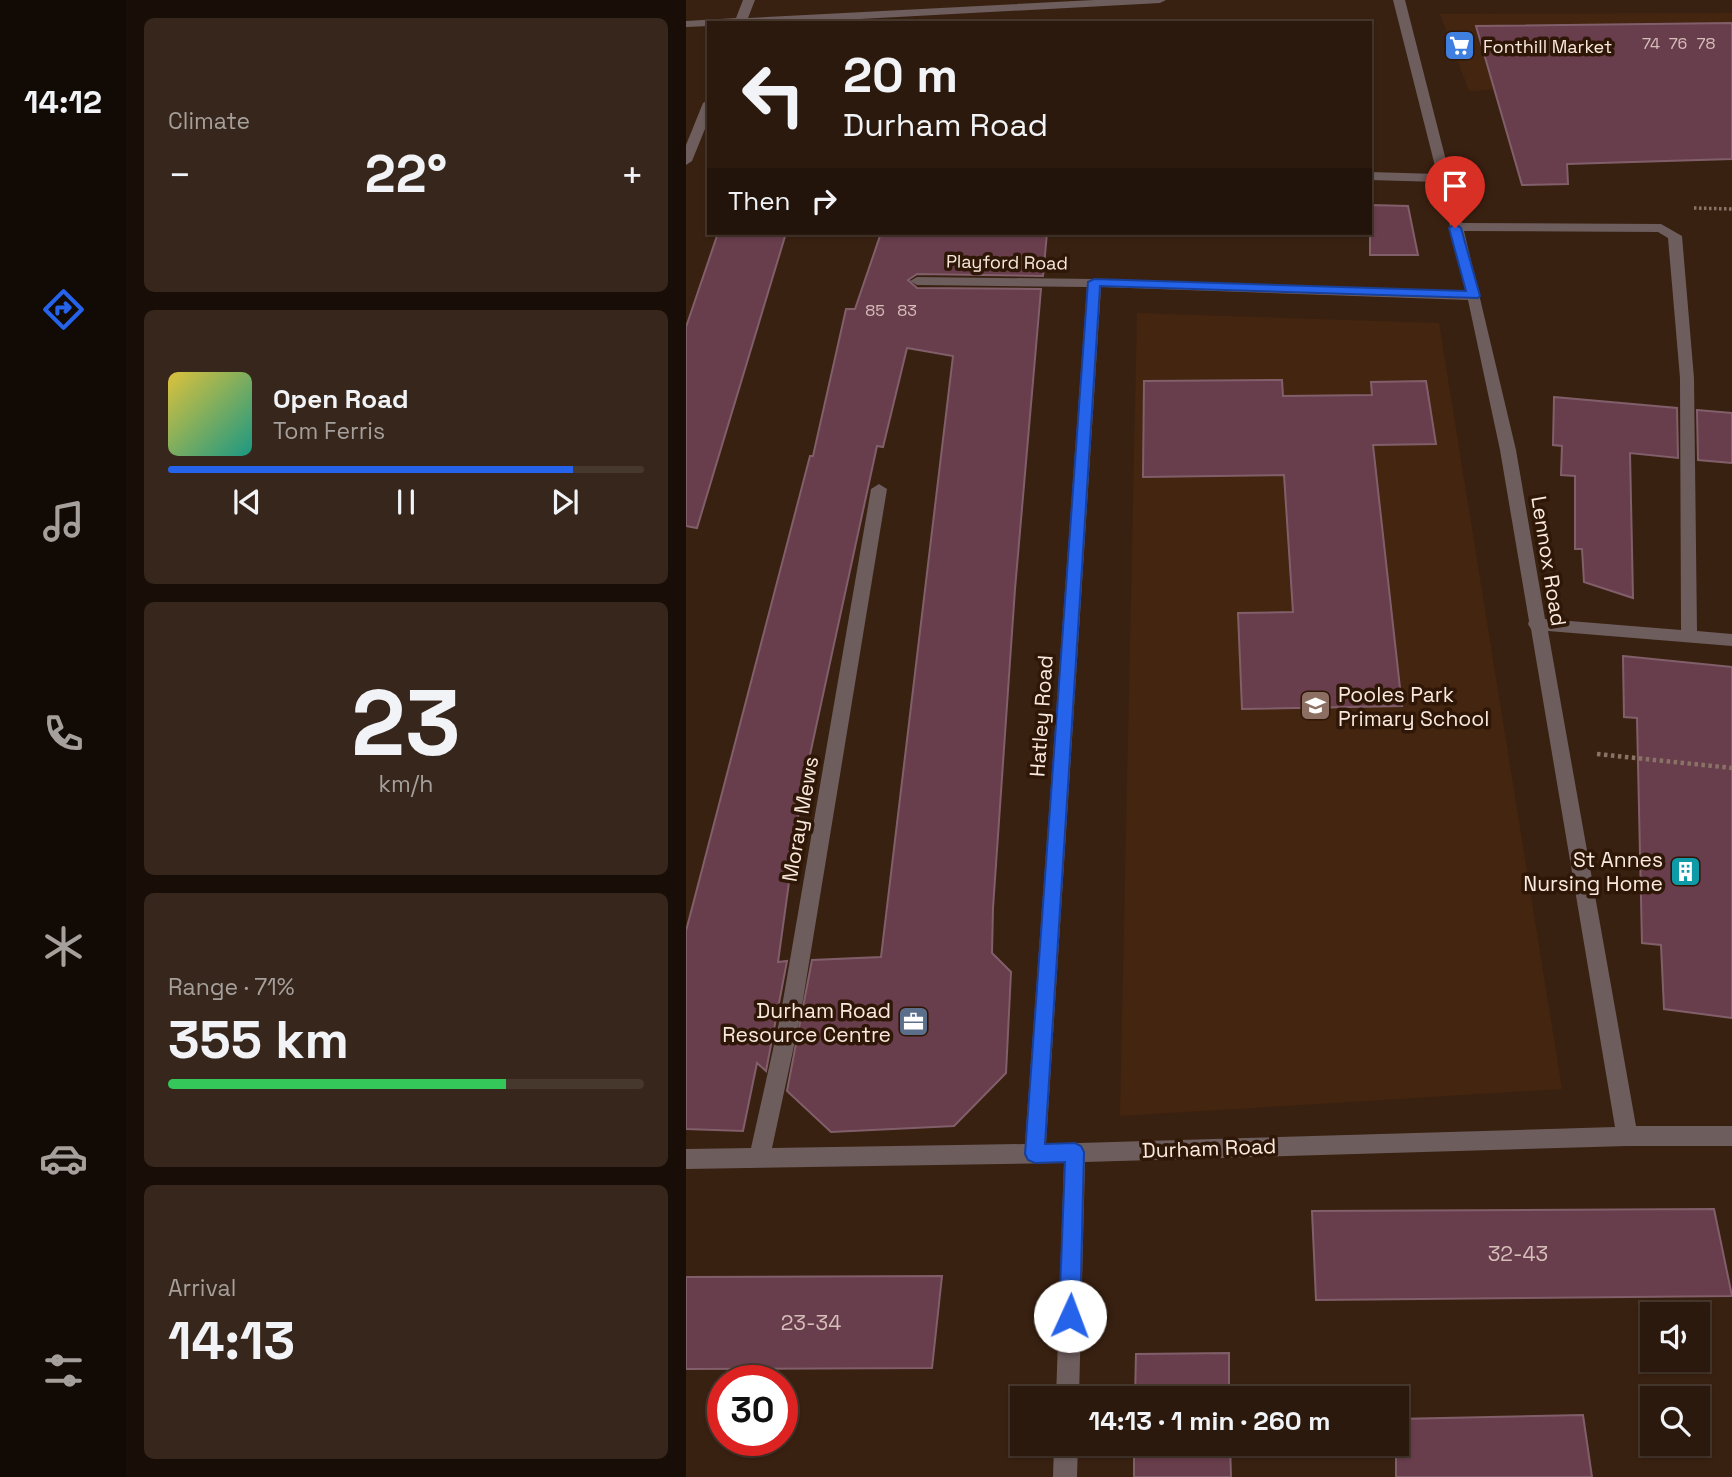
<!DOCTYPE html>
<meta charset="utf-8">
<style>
body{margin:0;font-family:"Space Grotesk",sans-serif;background:#37261b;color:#f1f3f6;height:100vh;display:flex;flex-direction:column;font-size:26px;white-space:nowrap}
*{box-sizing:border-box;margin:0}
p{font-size:23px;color:#a6a09d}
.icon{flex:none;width:38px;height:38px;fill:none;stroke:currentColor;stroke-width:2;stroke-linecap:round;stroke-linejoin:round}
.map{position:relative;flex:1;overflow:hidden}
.details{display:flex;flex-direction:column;gap:18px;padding:18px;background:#180e07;width:560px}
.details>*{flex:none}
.banner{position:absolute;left:21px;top:21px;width:665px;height:214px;border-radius:0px;box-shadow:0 2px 5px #0004,0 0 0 2px #47382e;background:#2b190d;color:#f1f3f6;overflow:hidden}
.tools{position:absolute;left:954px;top:1302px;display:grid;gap:14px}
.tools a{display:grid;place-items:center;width:70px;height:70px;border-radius:0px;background:#2b190d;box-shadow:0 2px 5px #0004,0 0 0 2px #47382e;font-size:35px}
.speed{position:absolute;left:21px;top:1365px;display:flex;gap:14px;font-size:35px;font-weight:700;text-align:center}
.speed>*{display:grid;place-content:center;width:91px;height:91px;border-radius:50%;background:#2b190d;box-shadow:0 2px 5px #0004,0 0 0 2px #47382e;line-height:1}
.speed .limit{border:10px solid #d22;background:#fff;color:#111}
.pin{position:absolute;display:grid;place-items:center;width:60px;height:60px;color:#fff;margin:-72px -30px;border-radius:50% 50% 50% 0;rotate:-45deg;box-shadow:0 0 7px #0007}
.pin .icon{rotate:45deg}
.me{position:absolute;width:77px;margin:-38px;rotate:2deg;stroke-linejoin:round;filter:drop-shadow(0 0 5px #0008)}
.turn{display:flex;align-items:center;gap:24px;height:147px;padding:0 21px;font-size:32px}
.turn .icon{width:91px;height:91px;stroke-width:2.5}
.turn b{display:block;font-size:49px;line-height:60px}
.then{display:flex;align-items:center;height:66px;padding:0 21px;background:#0003;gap:14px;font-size:26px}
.big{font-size:52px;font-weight:700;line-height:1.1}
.details .card{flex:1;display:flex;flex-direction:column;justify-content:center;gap:10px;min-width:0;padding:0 24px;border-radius:10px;background:#37261b}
.details .dial{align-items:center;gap:0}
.dial b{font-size:91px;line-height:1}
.song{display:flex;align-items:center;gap:21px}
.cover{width:84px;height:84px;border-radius:10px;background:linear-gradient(135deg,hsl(50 70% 55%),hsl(170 70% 35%))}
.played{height:7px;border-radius:4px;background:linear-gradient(90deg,#2563eb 85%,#47382e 85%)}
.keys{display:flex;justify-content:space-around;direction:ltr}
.heat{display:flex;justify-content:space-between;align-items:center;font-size:38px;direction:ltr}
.charge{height:10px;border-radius:5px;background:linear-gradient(90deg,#34c759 71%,#47382e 0)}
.trip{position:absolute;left:324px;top:1386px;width:399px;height:70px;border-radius:0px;background:#2b190d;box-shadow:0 2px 5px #0004,0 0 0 2px #47382e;font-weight:700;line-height:70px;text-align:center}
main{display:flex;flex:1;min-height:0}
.tab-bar{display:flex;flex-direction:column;width:126px;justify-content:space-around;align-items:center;background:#110a05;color:#a6a09d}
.tab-bar .icon{width:49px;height:49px}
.tab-bar .on{color:#2563eb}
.tab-bar b{font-size:32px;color:#f1f3f6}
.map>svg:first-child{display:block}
</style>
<main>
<nav class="tab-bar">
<b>14:12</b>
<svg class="icon on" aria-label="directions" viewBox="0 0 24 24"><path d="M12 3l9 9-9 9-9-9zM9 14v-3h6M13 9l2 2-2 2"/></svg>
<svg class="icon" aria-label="music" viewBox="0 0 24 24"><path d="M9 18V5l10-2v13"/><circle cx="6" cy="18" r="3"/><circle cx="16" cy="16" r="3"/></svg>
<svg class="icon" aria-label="phone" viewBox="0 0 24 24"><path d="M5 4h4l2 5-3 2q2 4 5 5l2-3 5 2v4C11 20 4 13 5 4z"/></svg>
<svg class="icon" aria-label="climate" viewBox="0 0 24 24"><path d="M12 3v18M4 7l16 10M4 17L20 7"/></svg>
<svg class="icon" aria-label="car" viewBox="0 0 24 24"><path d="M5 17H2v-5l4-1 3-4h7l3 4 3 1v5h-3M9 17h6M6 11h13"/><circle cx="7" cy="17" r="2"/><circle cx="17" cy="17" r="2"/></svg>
<svg class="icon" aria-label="filters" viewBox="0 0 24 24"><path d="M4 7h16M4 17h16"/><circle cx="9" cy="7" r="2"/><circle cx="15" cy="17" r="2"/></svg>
</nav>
<section class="details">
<div class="card"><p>Climate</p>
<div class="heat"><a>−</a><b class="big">22°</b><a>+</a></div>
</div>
<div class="card">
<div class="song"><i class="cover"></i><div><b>Open Road</b><p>Tom Ferris</p></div></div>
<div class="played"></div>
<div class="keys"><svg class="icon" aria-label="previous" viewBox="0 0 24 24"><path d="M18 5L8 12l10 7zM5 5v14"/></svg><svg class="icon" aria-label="pause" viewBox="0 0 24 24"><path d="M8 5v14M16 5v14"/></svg><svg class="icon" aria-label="next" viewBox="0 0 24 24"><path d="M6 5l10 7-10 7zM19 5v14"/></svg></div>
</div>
<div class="card dial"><b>23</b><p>km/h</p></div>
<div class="card"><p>Range · 71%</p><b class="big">355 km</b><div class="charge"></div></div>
<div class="card"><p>Arrival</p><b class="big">14:13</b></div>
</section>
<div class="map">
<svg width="1046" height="1477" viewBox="0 0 1046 1477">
<rect width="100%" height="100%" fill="#392111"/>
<!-- built -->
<g fill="#432510">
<polygon points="1046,13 1046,72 783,91 754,14"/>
<polygon points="451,313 753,323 876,1089 434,1116"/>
</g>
<!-- building -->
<g fill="#683d4c" stroke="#815f6a" stroke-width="2">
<polygon points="1046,23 1046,159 881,164 882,184 836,185 790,26"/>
<polygon points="684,205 722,206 732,255 684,255"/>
<polygon points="32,233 100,233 11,528 0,526 0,327"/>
<polygon points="195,233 361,233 357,276 231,274 222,280 231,288 355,289 329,589 307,908 306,953 325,972 320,1073 268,1126 145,1132 101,1091 126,960 195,957 267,356 221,348 197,447 191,446 122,764 112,817 92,962 101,961 80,1071 71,1063 57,1131 0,1129 0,931 124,456 127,456 160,309 169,309"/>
<polygon points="596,380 597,396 686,395 685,382 740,381 750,444 687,445 716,706 556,709 552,613 607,612 598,475 457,477 458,381"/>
<polygon points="868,397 991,408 992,458 944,453 947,598 898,582 896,549 889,549 889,476 875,475 876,446 867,445"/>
<polygon points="1011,410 1046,413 1046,463 1012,460"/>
<polygon points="937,656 1046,667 1046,1018 978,1009 975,945 956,943 951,718 938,717"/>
<polygon points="1028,1209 1046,1296 630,1300 626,1211"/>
<polygon points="256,1276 246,1368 0,1369 0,1277"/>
<polygon points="543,1353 543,1398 449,1398 450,1354"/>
<polygon points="897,1415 906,1477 710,1477 710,1419"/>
<polygon points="448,1444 544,1444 545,1477 448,1477"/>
</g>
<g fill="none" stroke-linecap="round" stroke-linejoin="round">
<!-- path-far1 -->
<polyline stroke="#897366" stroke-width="3.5" stroke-dasharray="2.5 2.5" stroke-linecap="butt" points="1008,208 1046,209"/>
<!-- path -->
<polyline stroke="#897366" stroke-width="4.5" stroke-dasharray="3.5 3.5" stroke-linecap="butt" points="911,754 1046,768"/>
<!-- minor -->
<g fill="#6d5d5d" fill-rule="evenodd">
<polygon points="57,0 69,0 62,18 408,0 480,0 474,3 100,23 23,23 23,26 0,27 0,21 50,18"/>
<path d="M707,0H719L776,223L975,224L996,236L1008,378L1011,631L1046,634V646L862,631L950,1126H1046V1146H941L399,1162L393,1398H370L378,1163L0,1169V1149L65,1148L94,1018L185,489L193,484L201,489L114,1018L86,1148L339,1144L401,287L231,285L224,281L231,277L408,279L780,291L753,182L684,180V172L751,174ZM778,231L972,232L982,238L994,378L995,630L859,619L830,450ZM415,287L782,300L814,450L843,621L842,624L845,629L929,1127L360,1144Z"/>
<polygon points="23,99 23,119 6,161 0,165 0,145 17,103"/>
<polygon points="368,1444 392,1444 391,1477 367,1477"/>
</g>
</g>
<!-- route -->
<polygon fill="#2563eb" stroke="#184099" stroke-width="2" points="769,224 775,228 794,296 792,298 414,286 359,1144 389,1143 395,1146 398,1152 394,1316 391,1323 384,1326 376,1323 373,1316 379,1162 349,1163 342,1160 339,1154 402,282 408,279 780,291 763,228"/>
<!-- icons -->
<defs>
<symbol id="supermarket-square" viewBox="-11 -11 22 22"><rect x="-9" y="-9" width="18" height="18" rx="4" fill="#3f7fe0" stroke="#2f1707"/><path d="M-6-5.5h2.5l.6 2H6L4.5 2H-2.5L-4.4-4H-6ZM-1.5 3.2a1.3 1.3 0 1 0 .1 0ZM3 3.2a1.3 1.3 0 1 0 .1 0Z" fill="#fff"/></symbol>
<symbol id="school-square" viewBox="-11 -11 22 22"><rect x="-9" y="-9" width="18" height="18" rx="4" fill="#8d6e63" stroke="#2f1707"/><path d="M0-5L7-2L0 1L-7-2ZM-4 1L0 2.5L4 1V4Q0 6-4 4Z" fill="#fff"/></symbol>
<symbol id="building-square" viewBox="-11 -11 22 22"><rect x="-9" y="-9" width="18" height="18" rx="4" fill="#0f9aa8" stroke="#2f1707"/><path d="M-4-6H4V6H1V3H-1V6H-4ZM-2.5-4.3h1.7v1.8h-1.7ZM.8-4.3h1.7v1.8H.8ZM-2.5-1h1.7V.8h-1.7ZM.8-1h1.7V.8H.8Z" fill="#fff"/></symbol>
<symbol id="office-square" viewBox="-11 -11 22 22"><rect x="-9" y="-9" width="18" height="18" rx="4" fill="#5c6f8a" stroke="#2f1707"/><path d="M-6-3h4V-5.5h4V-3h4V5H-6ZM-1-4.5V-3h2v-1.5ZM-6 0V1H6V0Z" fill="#fff"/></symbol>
</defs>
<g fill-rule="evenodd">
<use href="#supermarket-square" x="756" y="28" width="35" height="35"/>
<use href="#school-square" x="612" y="688" width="35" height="35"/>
<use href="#building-square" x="982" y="854" width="35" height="35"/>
<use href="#office-square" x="210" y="1004" width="35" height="35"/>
</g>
<g text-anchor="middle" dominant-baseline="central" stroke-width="7" stroke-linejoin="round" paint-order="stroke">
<!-- far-number labels -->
<g font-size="16" fill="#d6beba">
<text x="965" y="43">74</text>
<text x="992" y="43">76</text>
<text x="1020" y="43">78</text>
<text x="189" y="310">85</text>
<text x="221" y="310">83</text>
</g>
<!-- far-poi labels -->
<g font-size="18" fill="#fae9df" stroke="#2f1707" text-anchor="start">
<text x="797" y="46">Fonthill Market</text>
</g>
<!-- far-street labels -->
<g font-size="18" fill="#fae9df" stroke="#2f1707">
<text transform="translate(321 262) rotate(1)">Playford Road</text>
</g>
<!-- street labels -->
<g font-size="21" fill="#fae9df" stroke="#2f1707">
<text transform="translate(863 561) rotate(81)">Lennox Road</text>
<text transform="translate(355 716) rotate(-86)">Hatley Road</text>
<text transform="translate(114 819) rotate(-80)">Moray Mews</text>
<text transform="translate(523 1148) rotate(-2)">Durham Road</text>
</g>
<!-- poi labels -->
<g font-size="21" fill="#fae9df" stroke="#2f1707" text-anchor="end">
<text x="652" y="694" text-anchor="start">Pooles Park<tspan x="652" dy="24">Primary School</tspan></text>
<text x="977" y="859">St Annes<tspan x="977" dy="24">Nursing Home</tspan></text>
<text x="205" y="1010">Durham Road<tspan x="205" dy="24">Resource Centre</tspan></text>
</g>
<!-- near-number labels -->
<g font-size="21" fill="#d6beba">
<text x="832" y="1253">32-43</text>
<text x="125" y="1322">23-34</text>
</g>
</g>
</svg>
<div class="tools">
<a><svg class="icon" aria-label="sound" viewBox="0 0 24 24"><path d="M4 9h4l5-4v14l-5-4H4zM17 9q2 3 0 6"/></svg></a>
<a><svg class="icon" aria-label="search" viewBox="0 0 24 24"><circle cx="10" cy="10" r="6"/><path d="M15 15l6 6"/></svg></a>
</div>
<div class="speed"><div class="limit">30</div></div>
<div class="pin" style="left:769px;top:228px;background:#d93025"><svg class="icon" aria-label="arrive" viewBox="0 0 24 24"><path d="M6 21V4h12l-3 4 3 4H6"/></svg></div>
<svg class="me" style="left:384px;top:1316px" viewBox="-20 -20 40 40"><circle r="19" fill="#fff"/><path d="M0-13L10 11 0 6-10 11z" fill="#2563eb"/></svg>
<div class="trip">14:13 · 1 min · 260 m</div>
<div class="banner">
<div class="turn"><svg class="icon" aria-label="left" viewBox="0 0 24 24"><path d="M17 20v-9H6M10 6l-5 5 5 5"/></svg><div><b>20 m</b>Durham Road</div></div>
<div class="then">Then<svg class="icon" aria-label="right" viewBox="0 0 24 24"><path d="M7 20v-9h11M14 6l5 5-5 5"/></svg></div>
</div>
</div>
</main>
